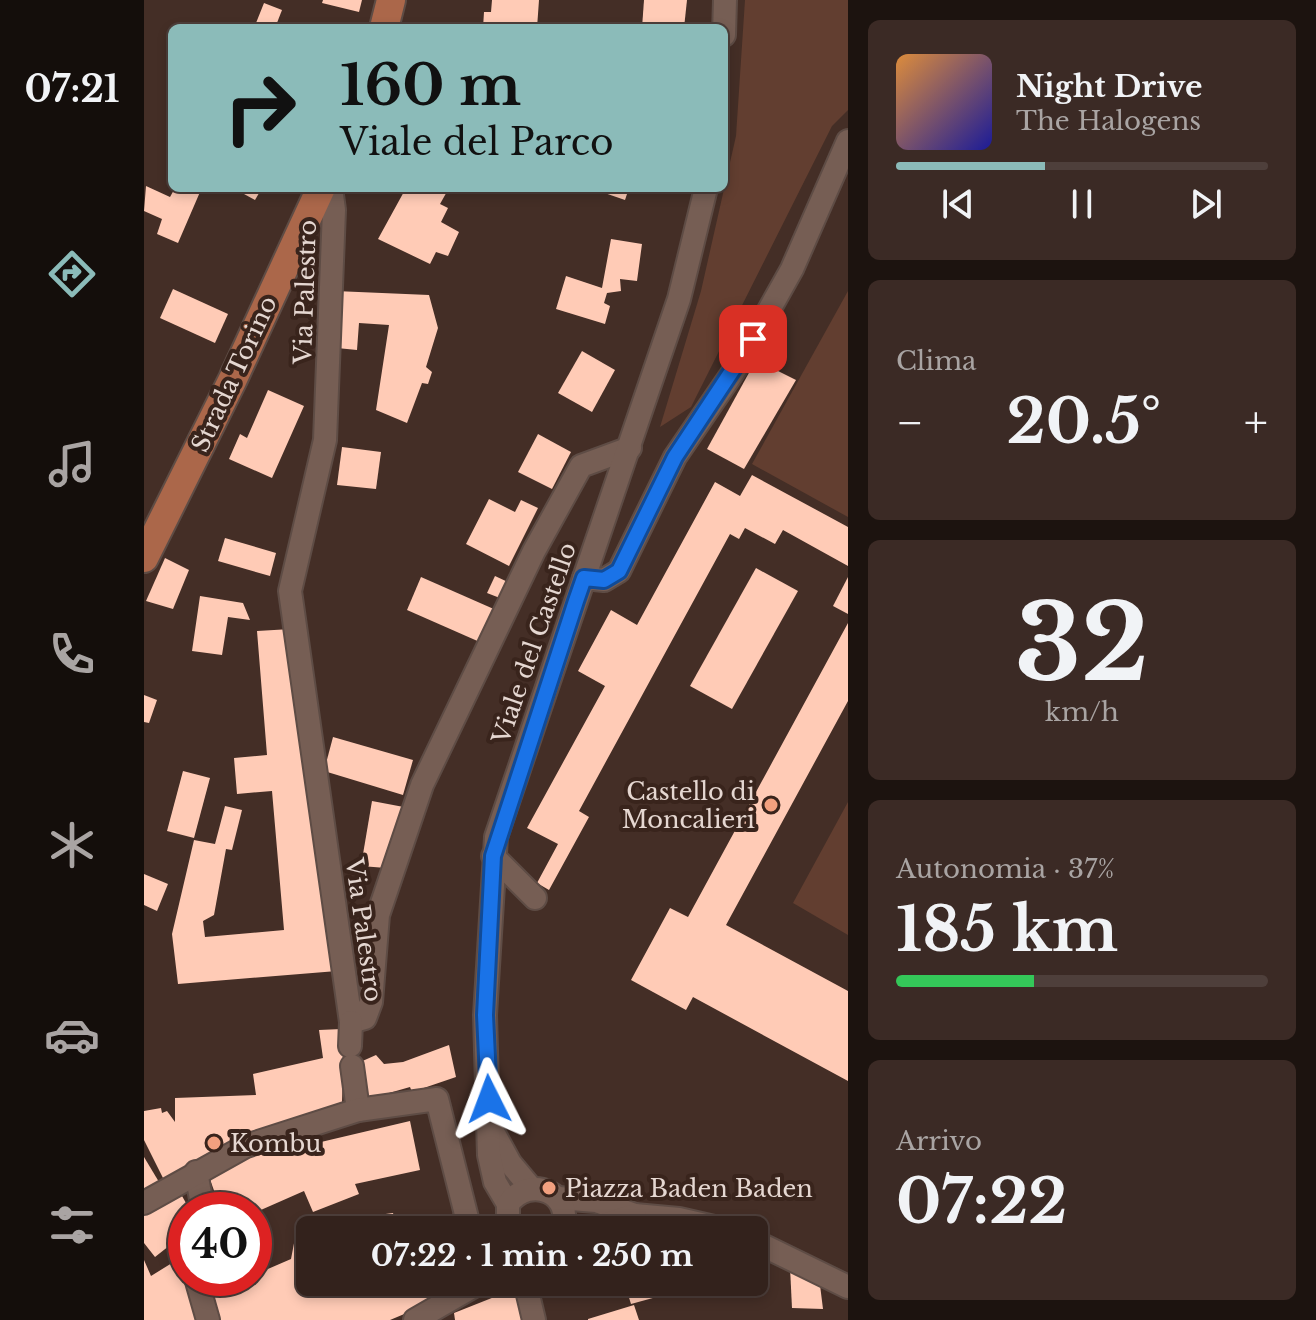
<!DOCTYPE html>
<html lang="it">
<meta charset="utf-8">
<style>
body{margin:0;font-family:"Libre Baskerville",serif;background:#3b2a25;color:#f1f3f6;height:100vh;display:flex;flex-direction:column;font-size:30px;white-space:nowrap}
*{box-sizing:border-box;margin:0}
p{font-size:26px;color:#a9a4a3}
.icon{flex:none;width:44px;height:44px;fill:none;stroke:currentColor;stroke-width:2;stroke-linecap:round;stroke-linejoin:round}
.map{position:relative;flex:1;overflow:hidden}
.drawer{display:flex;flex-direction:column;gap:20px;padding:20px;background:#1c130f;width:468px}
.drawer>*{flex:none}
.top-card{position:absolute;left:24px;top:24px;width:560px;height:168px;border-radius:12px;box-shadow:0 4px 12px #0003,0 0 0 2px #4e3f3b;background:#8bbbb9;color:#111;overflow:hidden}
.speed{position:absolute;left:24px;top:1192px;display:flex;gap:16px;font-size:40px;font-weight:700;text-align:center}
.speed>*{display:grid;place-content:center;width:104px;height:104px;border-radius:50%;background:#33221c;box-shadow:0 4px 12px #0003,0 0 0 2px #4e3f3b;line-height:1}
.speed .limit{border:12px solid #d22;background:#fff;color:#111}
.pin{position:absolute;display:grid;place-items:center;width:68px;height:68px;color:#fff;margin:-34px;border-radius:16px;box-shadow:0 4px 12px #0006}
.me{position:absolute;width:88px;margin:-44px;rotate:357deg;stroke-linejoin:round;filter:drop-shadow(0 0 6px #0008)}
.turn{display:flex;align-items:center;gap:28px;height:168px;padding:0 40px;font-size:36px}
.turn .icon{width:104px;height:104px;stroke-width:2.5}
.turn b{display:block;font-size:56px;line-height:68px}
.big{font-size:60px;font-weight:800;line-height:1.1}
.drawer .tile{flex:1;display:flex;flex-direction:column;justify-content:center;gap:12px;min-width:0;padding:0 28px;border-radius:12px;background:#3b2a25}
.drawer .dial{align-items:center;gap:0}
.dial b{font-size:104px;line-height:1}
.song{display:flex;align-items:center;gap:24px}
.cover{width:96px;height:96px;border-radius:12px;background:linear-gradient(135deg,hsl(30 70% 55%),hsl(240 70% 35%))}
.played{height:8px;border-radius:4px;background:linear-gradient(90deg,#8bbbb9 40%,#4e3f3b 40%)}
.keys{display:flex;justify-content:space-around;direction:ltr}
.heat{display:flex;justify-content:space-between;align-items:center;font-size:44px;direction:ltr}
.charge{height:12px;border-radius:6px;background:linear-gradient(90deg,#34c759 37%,#4e3f3b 0)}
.trip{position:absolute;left:152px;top:1216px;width:472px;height:80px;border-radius:12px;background:#33221c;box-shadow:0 4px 12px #0003,0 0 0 2px #4e3f3b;font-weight:800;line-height:80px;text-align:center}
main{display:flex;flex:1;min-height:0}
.menu{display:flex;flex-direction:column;width:144px;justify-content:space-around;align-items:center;background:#140e0b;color:#a9a4a3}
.menu .icon{width:56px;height:56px}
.menu .selected{color:#8bbbb9}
.menu b{font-size:36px;color:#f1f3f6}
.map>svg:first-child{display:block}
</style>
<main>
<nav class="menu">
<b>07:21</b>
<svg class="icon selected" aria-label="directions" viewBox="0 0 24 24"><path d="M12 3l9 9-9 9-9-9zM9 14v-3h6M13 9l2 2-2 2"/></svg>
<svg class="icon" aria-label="music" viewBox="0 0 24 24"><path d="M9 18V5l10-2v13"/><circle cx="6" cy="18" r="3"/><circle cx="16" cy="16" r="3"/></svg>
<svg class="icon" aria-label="phone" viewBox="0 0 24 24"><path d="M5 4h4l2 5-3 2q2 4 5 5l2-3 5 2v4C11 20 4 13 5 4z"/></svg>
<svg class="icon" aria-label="climate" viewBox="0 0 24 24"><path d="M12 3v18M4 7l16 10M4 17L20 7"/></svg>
<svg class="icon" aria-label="car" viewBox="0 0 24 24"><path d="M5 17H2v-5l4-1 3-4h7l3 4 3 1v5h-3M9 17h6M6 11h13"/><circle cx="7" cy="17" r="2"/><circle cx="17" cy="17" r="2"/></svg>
<svg class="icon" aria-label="filters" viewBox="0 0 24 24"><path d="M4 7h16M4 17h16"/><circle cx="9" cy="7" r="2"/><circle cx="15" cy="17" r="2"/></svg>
</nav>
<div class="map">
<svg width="704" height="1320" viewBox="0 0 704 1320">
<rect width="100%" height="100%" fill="#442e26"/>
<!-- green -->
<g fill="#623e30">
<polygon points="601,0 704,0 704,110 688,126 547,407 516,427 557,291 592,136"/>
<polygon points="704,291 704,517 608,464"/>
<polygon points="704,802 704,935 649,903"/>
</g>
<!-- building -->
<g fill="#ffcbb6">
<polygon points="179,0 218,0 215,12 178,3"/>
<polygon points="348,0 395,0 393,28 339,28 340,12 347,12"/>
<polygon points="500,0 543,0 540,28 498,28"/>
<polygon points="120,3 138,10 131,28 110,28"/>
<polygon points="2,186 26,197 31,188 56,192 34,243 13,234 18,219 0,211"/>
<polygon points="89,188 118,188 111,200"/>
<polygon points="262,188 305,188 296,204 304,208 297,222 315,232 304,256 292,252 286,264 234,239"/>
<polygon points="446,188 485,188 481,200"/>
<polygon points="467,239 498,244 493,281 476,279 477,291 463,293 460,303 466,306 461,324 412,309 422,276 458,288"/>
<polygon points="29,289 84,314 71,343 16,318"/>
<polygon points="191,291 285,295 294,328 282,367 288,372 284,384 278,383 263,423 232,410 245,325 215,323 213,350 193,348"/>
<polygon points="438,351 471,370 448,412 414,393"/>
<polygon points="612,360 652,380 600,469 563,449"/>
<polygon points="124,390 160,406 128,478 85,459 96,434 103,438"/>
<polygon points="394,434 427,452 408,489 374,472"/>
<polygon points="198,447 237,452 232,489 193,485"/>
<polygon points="608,475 704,527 704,566 639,530 631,544 601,528 595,539 586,534 435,811 445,817 405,890 393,883 414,844 383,828 461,686 434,671 467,610 493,625 571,482 596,496"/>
<polygon points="345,499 371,512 377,500 394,508 365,566 322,544"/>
<polygon points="81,538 132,553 126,576 74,561"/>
<polygon points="21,558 45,570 29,609 2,601"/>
<polygon points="612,568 654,591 588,709 546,686"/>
<polygon points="351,576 368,584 361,600 343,593"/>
<polygon points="277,577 352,610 338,643 263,610"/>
<polygon points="704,577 704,614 689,606"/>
<polygon points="56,596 99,603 106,620 84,617 78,655 48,651"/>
<polygon points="704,623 704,701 582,925 704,991 704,1081 549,997 542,1010 487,980 526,908 544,917"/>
<polygon points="147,629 193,971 34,984 28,934 50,840 71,844 81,806 98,810 88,850 82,849 70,915 59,921 61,937 140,930 128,791 93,794 90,758 123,755 113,631"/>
<polygon points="0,695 13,700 5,723 0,722"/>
<polygon points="189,737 269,760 259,795 180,771"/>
<polygon points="39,771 66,778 50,838 23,831"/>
<polygon points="228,801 265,808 242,868 217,866"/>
<polygon points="0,874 24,884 13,911 0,905"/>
<polygon points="198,1029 214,1063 199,1069 198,1102 83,1144 20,1180 0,1140 0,1111 17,1108 18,1113 23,1111 31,1122 31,1098 112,1095 109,1074 179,1058 175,1030"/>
<polygon points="305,1045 312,1077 268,1092 266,1087 224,1099 214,1063 232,1055 240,1064 259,1062"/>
<polygon points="266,1121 276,1170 211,1184 215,1194 169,1212 160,1191 110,1213 110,1210 77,1210 63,1171 173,1133 177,1142"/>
<polygon points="0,1157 15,1182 0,1190"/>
<polygon points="34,1189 46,1210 42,1210 42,1222 26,1233 30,1242 11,1257 0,1243 0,1213"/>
<polygon points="249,1213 253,1230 214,1230 212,1218"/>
<polygon points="313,1213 316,1230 275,1230 273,1221"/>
<polygon points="166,1230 166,1282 327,1282 327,1286 246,1320 76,1320 66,1294 147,1259 151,1238"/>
<polygon points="36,1258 55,1320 0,1320 0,1260 7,1276"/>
<polygon points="646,1267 676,1285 679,1309 648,1308"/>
<polygon points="480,1282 524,1282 527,1293 487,1304"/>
<polygon points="373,1288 384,1320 311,1320 310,1313"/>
<polygon points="490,1305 495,1320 444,1320 444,1319"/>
</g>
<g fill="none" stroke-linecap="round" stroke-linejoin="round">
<defs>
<g id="minor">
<polyline points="580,35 581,0"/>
<polyline points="187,188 190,210 181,440 146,591 207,1022 221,1018 227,1002 234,915 278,785 390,551 437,466 486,448"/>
<polyline points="440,578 460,580 475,571 531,457 596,362 648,269 704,141"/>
<polyline points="349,856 391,898"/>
<polyline points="206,1046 207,1022"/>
<polyline points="208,1066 214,1110"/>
<polyline points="348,1130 366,1163 387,1188"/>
<polyline points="52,1172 59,1210"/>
<polyline points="414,1198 452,1201 491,1215 535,1219 583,1230"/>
<polyline points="0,1203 102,1146 214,1110 293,1099 326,1230"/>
<polyline points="364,1204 351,1182 345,1155 341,1015 352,837 535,299 562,188"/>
<path d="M364,1230V1204C386,1174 431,1193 418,1230"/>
<polyline points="444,1230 491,1215"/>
<polyline points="610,1241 704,1287"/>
<polyline points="52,1278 64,1320"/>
<polyline points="381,1282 390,1320"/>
<polyline points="271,1320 337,1282"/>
</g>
<g id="major">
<polyline points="240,28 247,0"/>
<polyline points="0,558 89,379 177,188"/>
</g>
</defs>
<!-- minor casing -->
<use href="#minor" stroke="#5e4c45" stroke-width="26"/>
<!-- major casing -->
<use href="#major" stroke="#5e4c45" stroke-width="32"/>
<!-- minor -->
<use href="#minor" stroke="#765e54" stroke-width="22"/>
<!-- major -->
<use href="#major" stroke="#ab674a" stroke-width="28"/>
</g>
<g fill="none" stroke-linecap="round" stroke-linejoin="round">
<defs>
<polyline id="route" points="345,1099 341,1015 349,856 432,601 440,578 460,580 475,571 531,457 609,339"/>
</defs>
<!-- route casing -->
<use href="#route" stroke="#114b97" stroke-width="20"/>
<!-- route -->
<use href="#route" stroke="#1a73e8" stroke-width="14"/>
</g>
<!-- markers -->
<g fill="#f2a07f" stroke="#39241c" stroke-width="3">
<circle cx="627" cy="805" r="8"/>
<circle cx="70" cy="1143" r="8"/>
<circle cx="405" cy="1188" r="8"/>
</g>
<g text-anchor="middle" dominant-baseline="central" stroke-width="8" stroke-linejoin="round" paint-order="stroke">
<!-- street labels -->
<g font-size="24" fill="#e5d7d1" stroke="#39241c">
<text transform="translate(161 292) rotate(-88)">Via Palestro</text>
<text transform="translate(90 374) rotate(-65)">Strada Torino</text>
<text transform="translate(390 643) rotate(-71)">Viale del Castello</text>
<text transform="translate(220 930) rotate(82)">Via Palestro</text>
</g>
<!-- poi labels -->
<g font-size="24" fill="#e5d7d1" stroke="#39241c" text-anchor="start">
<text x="611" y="791" text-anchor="end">Castello di<tspan x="611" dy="28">Moncalieri</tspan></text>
<text x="86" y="1143">Kombu</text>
<text x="421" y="1188">Piazza Baden Baden</text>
</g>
</g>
</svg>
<div class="speed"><div class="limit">40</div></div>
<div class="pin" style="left:609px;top:339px;background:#d93025"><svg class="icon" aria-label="arrive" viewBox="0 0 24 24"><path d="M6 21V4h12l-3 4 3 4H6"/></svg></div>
<svg class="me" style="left:345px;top:1099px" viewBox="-20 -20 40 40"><path d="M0-17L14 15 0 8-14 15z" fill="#1a73e8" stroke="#fff" stroke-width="4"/></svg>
<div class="trip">07:22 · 1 min · 250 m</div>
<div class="top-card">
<div class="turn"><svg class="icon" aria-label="right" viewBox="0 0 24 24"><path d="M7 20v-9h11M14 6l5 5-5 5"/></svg><div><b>160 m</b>Viale del Parco</div></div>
</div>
</div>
<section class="drawer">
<div class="tile">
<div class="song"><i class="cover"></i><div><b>Night Drive</b><p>The Halogens</p></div></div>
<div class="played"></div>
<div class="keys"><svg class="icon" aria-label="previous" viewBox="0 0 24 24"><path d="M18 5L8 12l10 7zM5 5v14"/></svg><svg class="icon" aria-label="pause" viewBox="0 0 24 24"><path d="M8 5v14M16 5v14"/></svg><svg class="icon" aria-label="next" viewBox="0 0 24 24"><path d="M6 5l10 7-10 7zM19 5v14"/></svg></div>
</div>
<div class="tile"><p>Clima</p>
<div class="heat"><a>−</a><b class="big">20.5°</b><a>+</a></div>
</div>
<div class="tile dial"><b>32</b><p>km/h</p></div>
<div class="tile"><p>Autonomia · 37%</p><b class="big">185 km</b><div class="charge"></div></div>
<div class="tile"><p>Arrivo</p><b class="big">07:22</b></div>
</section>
</main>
